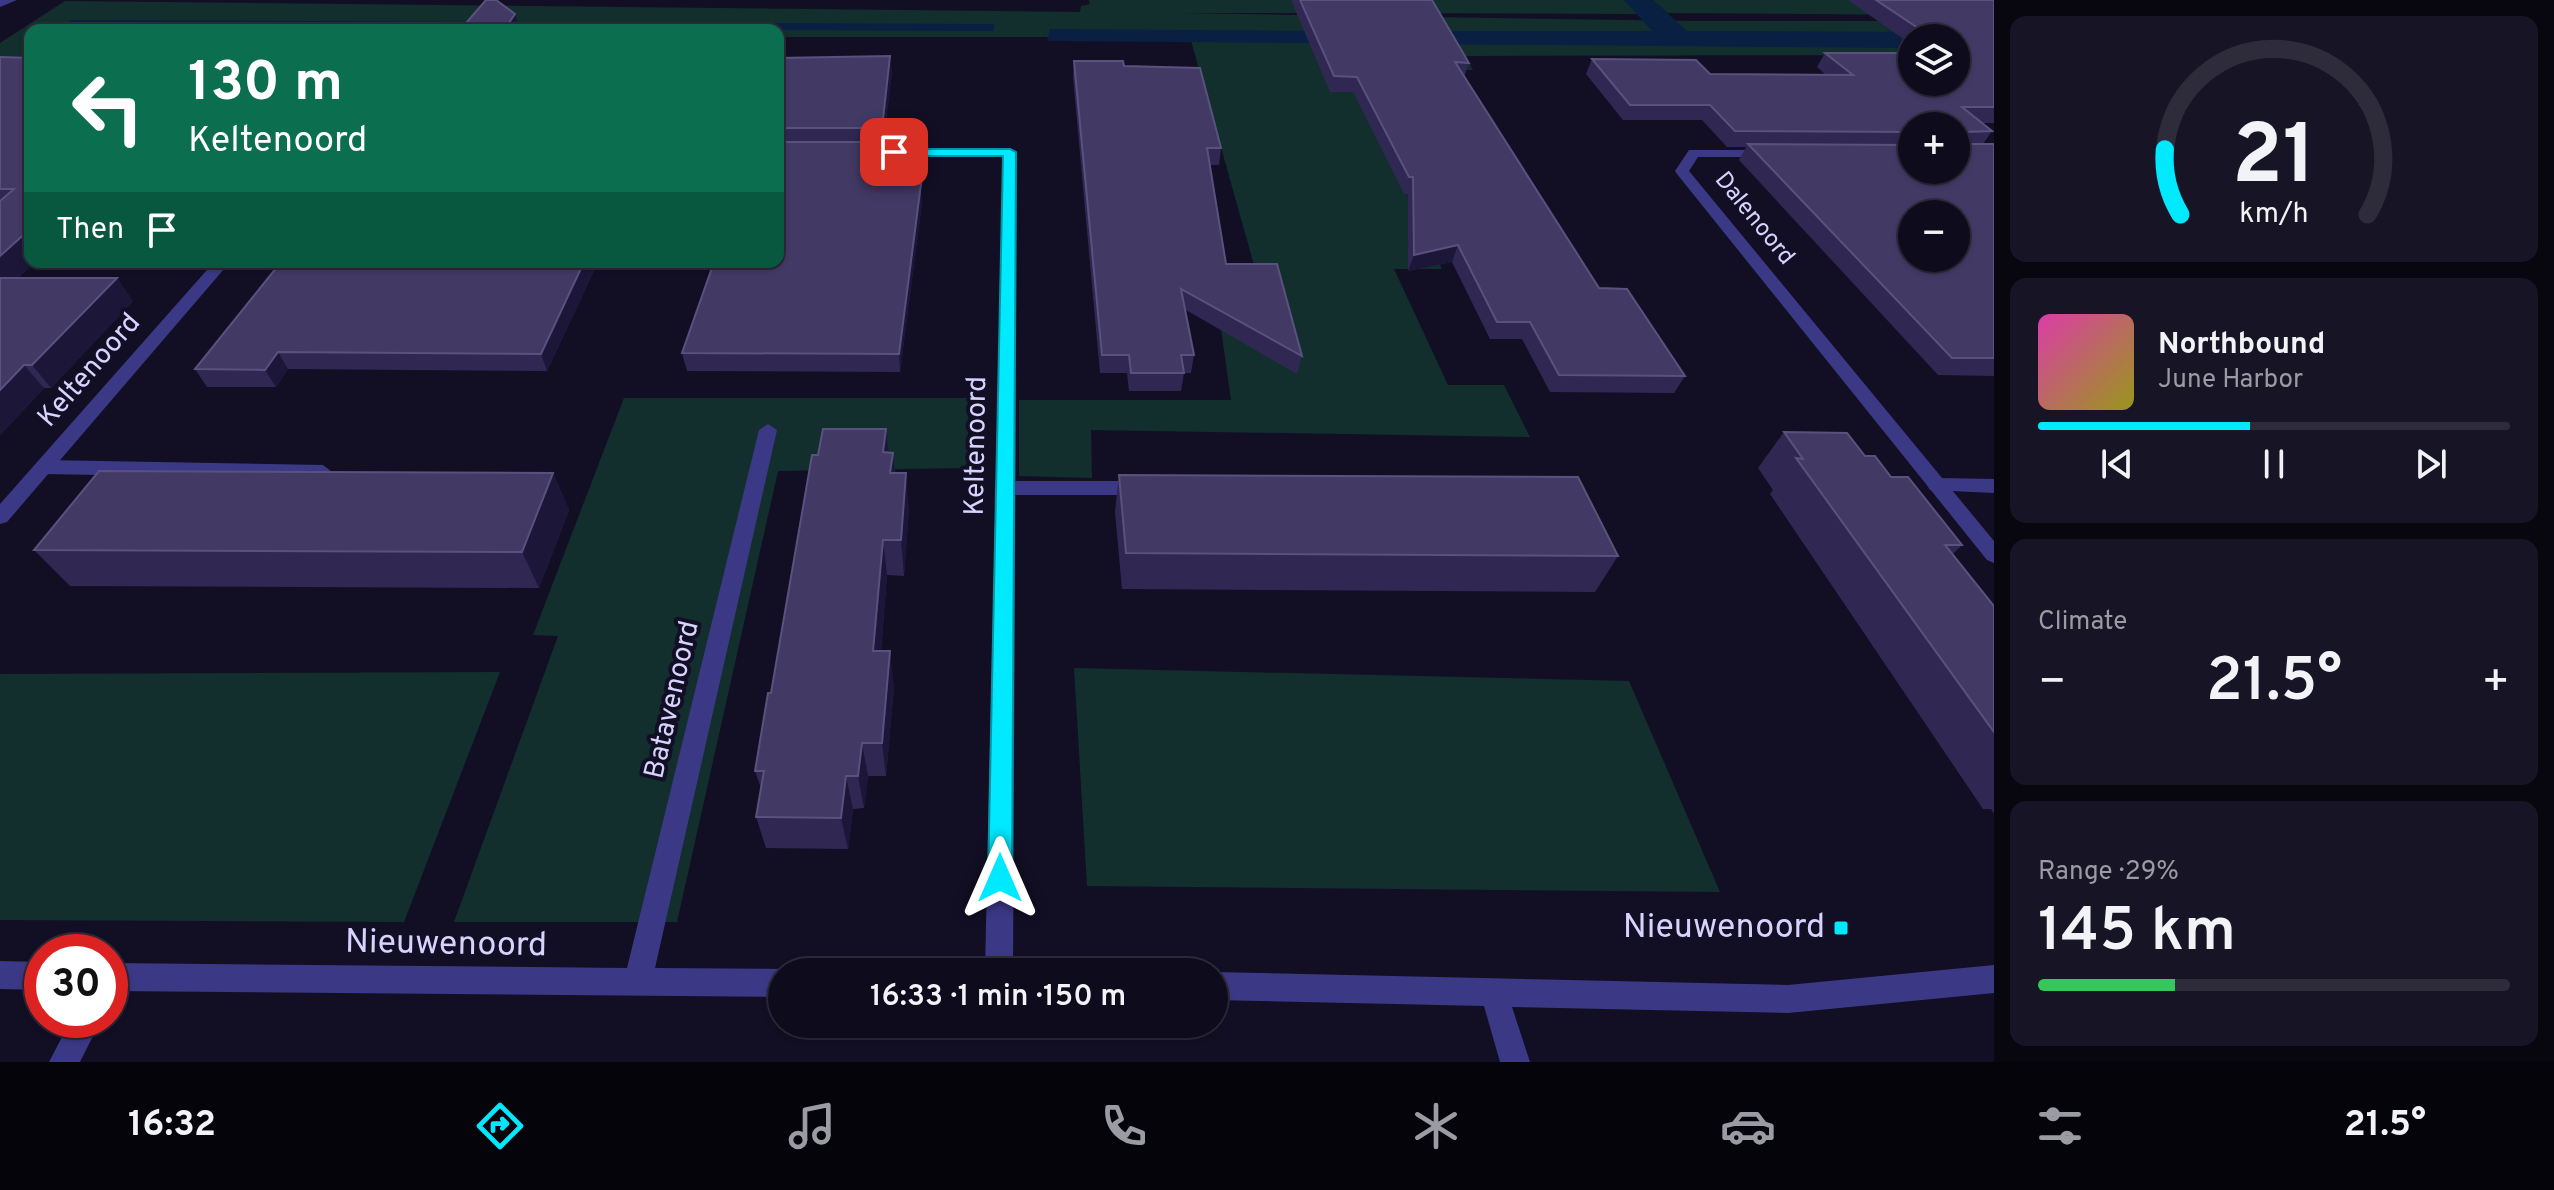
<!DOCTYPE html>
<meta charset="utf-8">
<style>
body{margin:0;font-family:Overpass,sans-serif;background:#171425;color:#f1f3f6;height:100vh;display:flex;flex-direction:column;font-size:30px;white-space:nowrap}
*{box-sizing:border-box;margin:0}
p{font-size:26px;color:#9b9ba3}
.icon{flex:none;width:44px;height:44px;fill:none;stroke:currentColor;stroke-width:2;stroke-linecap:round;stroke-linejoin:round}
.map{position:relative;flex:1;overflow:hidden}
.panel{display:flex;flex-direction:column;gap:16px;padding:16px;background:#08060f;width:560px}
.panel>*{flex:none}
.guide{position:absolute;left:24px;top:24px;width:760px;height:244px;border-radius:16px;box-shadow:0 2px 6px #0004,0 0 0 2px #2e2b3b;background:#0b6e4f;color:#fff;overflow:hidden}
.controls{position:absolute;left:1898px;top:24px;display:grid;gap:16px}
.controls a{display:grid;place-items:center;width:72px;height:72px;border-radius:50%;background:#0e0b1c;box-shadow:0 2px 6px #0004,0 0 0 2px #2e2b3b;font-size:40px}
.speed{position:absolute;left:24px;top:934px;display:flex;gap:16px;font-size:40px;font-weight:700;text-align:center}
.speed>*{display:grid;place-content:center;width:104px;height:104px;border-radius:50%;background:#0e0b1c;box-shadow:0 2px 6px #0004,0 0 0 2px #2e2b3b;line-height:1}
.speed .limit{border:12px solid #d22;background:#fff;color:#111}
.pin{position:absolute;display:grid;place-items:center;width:68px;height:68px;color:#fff;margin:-34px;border-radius:16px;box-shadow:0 4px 12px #0006}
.me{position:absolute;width:88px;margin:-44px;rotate:0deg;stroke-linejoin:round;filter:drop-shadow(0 0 6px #0008)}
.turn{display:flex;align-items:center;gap:28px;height:168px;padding:0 32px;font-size:36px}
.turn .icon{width:104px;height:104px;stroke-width:2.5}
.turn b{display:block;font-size:56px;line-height:68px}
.then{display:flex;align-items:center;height:76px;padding:0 32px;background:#0003;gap:16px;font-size:30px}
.big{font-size:60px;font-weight:600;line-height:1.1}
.panel .card{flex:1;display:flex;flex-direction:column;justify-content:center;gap:12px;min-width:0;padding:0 28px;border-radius:16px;background:#171425}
.panel .dial{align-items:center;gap:0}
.dial svg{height:208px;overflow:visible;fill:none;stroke:#2e2b3b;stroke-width:7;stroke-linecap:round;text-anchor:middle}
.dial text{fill:#f1f3f6;stroke:none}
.song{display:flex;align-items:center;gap:24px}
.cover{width:96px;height:96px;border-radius:12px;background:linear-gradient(135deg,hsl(320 70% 55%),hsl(60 70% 35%))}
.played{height:8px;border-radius:4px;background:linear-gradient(90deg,#00e9fe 45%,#2e2b3b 45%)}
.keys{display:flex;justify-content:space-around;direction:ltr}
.heat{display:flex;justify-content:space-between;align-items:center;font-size:44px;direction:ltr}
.charge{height:12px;border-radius:6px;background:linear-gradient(90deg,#34c759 29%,#2e2b3b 0)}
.trip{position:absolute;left:768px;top:958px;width:460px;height:80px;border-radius:40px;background:#0e0b1c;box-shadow:0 2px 6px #0004,0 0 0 2px #2e2b3b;font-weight:600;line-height:80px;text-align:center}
.menu{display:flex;height:128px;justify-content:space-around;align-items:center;background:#06040b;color:#9b9ba3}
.menu .icon{width:56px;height:56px}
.menu .selected{color:#00e9fe}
.menu b{font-size:36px;color:#f1f3f6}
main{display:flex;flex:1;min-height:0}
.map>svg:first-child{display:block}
</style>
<main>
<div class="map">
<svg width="1994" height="1062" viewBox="0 0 1994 1062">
<rect width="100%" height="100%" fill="#120f25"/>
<!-- green -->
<g fill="#122f2e">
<polygon points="1089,0 1344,0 1351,13 1179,13 1691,21 1994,21 1956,38 1912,38 1912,55 1465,56 1473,70 1351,71 1442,269 1394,269 1448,385 1504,385 1530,437 1091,430 1092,478 1019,476 1019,400 1231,400 1212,265 1254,265 1190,37 778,37 778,30 30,30 30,74 0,74 0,43 65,1 1080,12 1081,6 1090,4"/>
<polygon points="1371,0 1624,0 1638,14 1378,13"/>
<polygon points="1653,0 1904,0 1926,15 1667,13"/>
<polygon points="624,398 969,398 967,468 778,471 677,922 454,922 558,636 533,635"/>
<polygon points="1074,668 1629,681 1720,892 1087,886"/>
<polygon points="500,672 404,922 0,920 0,674"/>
</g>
<!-- water -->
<g fill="#0a2043">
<polygon points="1344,0 1390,31 1652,31 1624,0 1653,0 1687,31 1947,32 1933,0 1994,32 1956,38 1912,38 1912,48 1047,41 1050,29 1359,31"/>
<polygon points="72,20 994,24 994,31 63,27"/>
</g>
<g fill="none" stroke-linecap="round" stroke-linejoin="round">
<!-- lane -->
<g fill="#3b3985" fill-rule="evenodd">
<polygon points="43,460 323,465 332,472 323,479 43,474 34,467"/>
<polygon points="1937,478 1994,479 1994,493 1930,490 1927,485"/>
<polygon points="1005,481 1145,481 1155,488 1145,495 1005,495 995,488"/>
</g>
<!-- street -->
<g fill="#3b3985" fill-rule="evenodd">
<polygon points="0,0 17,0 0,7"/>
<polygon points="854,148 1010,148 1017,152 1013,972 985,972 1003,156 849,155 847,152"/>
<polygon points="1689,150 1774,150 1776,153 1769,157 1698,157 1689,171 1994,541 1994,563 1987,560 1677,174 1675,171"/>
<polygon points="214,262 230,262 7,522 0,524 0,504"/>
<polygon points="768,424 777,430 655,968 782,969 789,972 782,972 782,997 110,991 110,963 627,968 759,430"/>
<polygon points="0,961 42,962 42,990 0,989"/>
<polygon points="1994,965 1994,993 1788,1013 1512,1007 1530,1062 1500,1062 1484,1006 1214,1000 1214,972 1788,985"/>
<polygon points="71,1020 101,1020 80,1062 49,1062"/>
</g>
</g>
<!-- wall -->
<g fill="#302853" fill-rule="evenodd">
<polygon points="1291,0 1432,0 1469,63 1464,77 1599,288 1685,376 1674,393 1550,392 1522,339 1490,339 1452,262 1408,271 1408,194 1404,194 1353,92 1330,92"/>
<path d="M1848,0H1994V123H1982L1992,131L1983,144H1994V376L1938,375L1739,160L1746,147H1727L1702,120H1623L1586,74L1592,59L1710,74L1826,75L1817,67L1825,53L1956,82V38H1912V45ZM1912,126H1956L1912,170Z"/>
<polygon points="0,57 30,262 35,262 18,278 133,301 51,388 44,388 0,435"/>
<polygon points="778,58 892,72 883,145 880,145 881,159 878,184 922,202 900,372 687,371 682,353 778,262"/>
<polygon points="1074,61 1124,66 1221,148 1219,165 1210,165 1226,264 1302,356 1297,374 1186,310 1194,355 1191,373 1184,373 1181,391 1129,391 1127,373 1100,373 1073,77"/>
<polygon points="281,262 598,262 547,371 288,369 276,387 207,387 195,369"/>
<polygon points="1784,432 1865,456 1891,477 1962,545 1953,554 1994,606 1994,814 1991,809 1983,809 1770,494 1773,490 1758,468"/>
<polygon points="888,452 909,508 904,576 887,575 881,651 894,686 886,776 868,776 864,808 853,809 848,849 766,848 756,817 761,788 755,771 771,693"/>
<polygon points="553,473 569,510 539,588 70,586 34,550"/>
<polygon points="1119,475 1618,556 1595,592 1122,589 1115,512"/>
</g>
<!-- shaded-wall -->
<g fill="#1c1639">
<polygon points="515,14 520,29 519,30 504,30"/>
<polygon points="890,56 892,72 883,145 882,128"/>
<polygon points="880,142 881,159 876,202 875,184"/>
<polygon points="921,184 922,202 900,372 899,354"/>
<polygon points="30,229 30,262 35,262 0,295 0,256"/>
<polygon points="1458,245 1452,262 1408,271 1414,255"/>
<polygon points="584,262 598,262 547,371 541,354"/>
<polygon points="117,278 133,301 51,388 32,365"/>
<polygon points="278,352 288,369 276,387 265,370"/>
<polygon points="24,365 44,388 0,435 0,390"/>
<polygon points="886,429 890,465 883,452"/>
<polygon points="893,453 896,488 890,473"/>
<polygon points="553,473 569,510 539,588 522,552"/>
<polygon points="906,473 909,508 904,576 901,540"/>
<polygon points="883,540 887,575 878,685 873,651"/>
<polygon points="890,651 894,686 886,776 882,743"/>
<polygon points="862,743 868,776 864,808 858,776"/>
<polygon points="846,776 853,809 848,849 841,818"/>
</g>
<!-- building -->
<g fill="#423a65" stroke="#59527e" stroke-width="2" fill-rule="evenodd">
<polygon points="486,0 496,0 515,14 504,30 460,30"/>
<polygon points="1300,0 1432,0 1469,63 1455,62 1599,288 1627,289 1685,376 1559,375 1530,322 1497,322 1458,245 1414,255 1413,177 1409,177 1357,77 1334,76"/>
<path d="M1876,0H1994V107H1962L1992,131L1965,132V144H1994V358H1952L1748,144L1912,145V170H1956V126H1912V132L1735,131L1710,105H1630L1592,59L1696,60L1710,74L1853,75L1825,53H1912V82H1956V38H1933ZM1912,214H1956V258H1912Z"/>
<polygon points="890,56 882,128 778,128 778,58"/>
<polygon points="0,57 30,58 30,189 29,189 30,229 0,256 0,201 14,189 0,189"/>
<polygon points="1074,61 1123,61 1124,66 1200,68 1221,148 1207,148 1226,264 1277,264 1302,356 1181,289 1194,355 1181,355 1184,373 1131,373 1129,355 1102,355"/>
<polygon points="778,142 880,142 875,184 921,184 899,354 682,353 714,262 778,262"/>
<polygon points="281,262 584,262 541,354 278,352 265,370 195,369"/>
<polygon points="0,278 117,278 32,365 24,365 0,390"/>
<polygon points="823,429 886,429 883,452 893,453 890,473 906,473 901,540 883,540 873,651 890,651 882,743 862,743 858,776 846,776 841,818 756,817 764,771 755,771 768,693 771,693 812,455 818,455"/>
<polygon points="1784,432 1847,433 1865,456 1875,456 1891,477 1908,477 1962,545 1945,545 1994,606 1994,732 1796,458 1803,459"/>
<polygon points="99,471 553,473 522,552 34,550"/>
<polygon points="1119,475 1578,477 1618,556 1126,553"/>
</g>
<!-- route -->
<polygon fill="#00e9fe" stroke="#0097a5" stroke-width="2" points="1010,149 1016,152 1012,878 1008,886 1000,889 991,886 988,878 1003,156 894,156 888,152 894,149"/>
<!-- markers -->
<rect fill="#00e9fe" stroke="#120f25" stroke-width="3" x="1833" y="920" width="16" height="16" rx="4"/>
<g text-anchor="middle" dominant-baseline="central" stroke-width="8" stroke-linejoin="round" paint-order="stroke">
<!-- far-street labels -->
<g font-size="24" fill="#d7d3ff" stroke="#120f25">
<text transform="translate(1754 219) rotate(51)">Dalenoord</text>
</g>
<!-- street labels -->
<g font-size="28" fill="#d7d3ff" stroke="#120f25">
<text transform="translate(90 371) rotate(-49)">Keltenoord</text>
<text transform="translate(977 446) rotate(-89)">Keltenoord</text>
<text transform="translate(673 700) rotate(-77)">Batavenoord</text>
</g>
<!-- near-poi labels -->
<g font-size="34" fill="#d7d3ff" stroke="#120f25" text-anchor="end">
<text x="1825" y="928">Nieuwenoord</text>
</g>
<!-- near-street labels -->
<g font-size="34" fill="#d7d3ff" stroke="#120f25">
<text transform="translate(446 945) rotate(1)">Nieuwenoord</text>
</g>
</g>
</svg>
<div class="controls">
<a><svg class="icon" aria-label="layers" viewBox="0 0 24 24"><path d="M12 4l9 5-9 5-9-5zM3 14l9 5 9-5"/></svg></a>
<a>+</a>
<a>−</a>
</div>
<div class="speed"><div class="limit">30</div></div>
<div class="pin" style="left:894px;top:152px;background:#d93025"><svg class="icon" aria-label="arrive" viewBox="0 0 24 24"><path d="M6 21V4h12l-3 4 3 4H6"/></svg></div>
<svg class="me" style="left:1000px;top:878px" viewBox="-20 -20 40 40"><path d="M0-17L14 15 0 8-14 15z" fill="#00e9fe" stroke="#fff" stroke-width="4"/></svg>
<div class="trip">16:33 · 1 min · 150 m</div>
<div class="guide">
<div class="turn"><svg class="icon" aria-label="left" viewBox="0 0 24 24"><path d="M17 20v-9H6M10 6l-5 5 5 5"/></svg><div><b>130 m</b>Keltenoord</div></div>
<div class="then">Then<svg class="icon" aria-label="arrive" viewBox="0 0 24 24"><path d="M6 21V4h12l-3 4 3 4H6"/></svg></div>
</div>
</div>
<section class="panel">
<div class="card dial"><svg viewBox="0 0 100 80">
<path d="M14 69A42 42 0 1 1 86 69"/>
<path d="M14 69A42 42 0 0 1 8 44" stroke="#00e9fe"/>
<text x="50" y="56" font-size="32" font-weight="700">21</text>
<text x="50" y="72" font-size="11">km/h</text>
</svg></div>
<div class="card">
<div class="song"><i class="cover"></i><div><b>Northbound</b><p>June Harbor</p></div></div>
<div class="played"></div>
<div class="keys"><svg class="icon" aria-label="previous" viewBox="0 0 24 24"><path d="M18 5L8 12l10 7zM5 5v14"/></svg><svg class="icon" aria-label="pause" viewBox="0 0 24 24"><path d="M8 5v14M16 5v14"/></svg><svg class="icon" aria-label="next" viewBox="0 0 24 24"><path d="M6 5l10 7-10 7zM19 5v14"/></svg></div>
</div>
<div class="card"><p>Climate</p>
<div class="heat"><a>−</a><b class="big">21.5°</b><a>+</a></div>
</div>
<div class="card"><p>Range · 29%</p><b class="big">145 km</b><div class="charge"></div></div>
</section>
</main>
<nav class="menu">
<b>16:32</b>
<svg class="icon selected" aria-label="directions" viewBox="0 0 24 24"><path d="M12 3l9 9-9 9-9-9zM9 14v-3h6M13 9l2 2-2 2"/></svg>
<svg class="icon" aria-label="music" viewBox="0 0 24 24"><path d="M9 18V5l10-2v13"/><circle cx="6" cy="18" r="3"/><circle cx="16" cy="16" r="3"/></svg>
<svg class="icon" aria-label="phone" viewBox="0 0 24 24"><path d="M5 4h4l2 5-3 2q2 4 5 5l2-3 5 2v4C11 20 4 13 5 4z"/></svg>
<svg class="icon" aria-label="climate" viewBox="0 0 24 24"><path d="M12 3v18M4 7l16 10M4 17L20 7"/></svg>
<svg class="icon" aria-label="car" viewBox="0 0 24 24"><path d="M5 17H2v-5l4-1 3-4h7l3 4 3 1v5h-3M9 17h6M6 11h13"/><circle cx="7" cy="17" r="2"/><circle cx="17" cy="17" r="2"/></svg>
<svg class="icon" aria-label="filters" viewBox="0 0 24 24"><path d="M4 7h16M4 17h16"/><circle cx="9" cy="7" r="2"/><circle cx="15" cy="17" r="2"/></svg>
<b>21.5°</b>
</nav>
